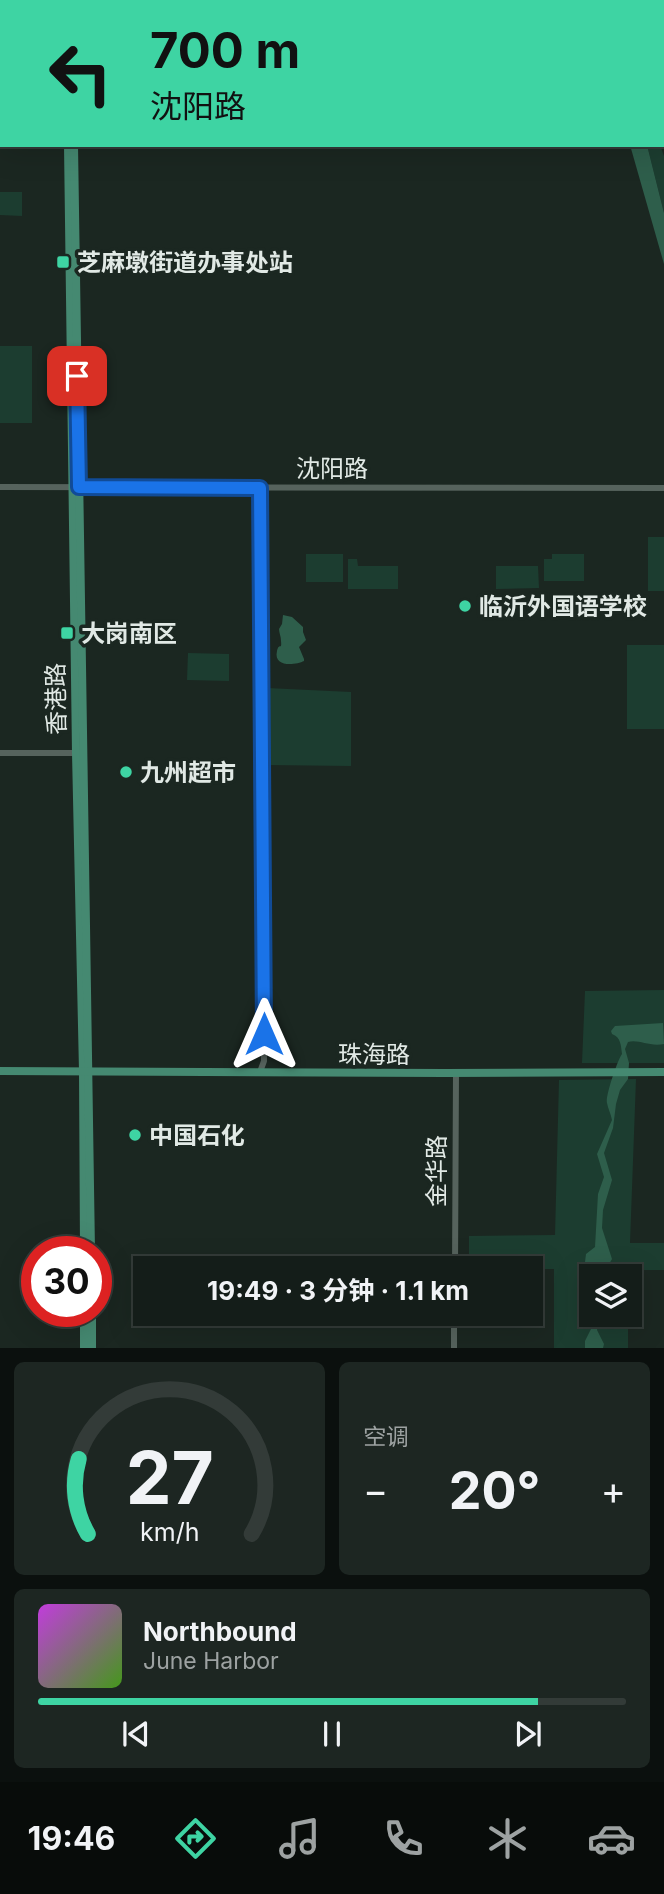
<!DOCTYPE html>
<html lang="zh">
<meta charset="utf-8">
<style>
body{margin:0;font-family:Inter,"Noto Sans SC",sans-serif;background:#1d2622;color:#f1f3f6;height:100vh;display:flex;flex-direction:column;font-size:26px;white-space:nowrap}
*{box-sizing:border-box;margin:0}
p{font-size:23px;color:#9da2a2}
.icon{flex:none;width:38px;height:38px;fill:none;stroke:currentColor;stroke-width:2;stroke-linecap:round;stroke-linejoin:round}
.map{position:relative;height:1348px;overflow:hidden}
.drawer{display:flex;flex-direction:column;gap:14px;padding:14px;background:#0b100e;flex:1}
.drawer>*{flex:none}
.hud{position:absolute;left:0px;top:0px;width:665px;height:147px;box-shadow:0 7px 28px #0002,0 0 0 2px #333b38;background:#3ed4a3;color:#111;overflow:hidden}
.buttons{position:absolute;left:579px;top:1264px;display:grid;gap:14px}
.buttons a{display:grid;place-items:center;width:63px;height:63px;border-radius:0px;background:#141d19;box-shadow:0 7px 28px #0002,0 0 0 2px #333b38;font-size:35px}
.speed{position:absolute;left:21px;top:1236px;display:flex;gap:14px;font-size:35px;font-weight:700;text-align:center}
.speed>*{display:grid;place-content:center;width:91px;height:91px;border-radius:50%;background:#141d19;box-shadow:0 7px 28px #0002,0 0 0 2px #333b38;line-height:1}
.speed .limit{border:10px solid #d22;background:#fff;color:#111}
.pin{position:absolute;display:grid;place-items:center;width:60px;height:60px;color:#fff;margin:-30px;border-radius:14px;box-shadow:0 4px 10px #0006}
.me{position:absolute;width:77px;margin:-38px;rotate:0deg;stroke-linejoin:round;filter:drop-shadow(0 0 5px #0008)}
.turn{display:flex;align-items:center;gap:24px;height:147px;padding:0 35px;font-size:32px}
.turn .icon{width:91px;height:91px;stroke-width:2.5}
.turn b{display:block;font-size:49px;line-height:60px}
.big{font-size:52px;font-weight:700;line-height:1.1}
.drawer .tile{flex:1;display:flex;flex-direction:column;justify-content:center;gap:10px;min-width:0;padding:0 24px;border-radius:10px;background:#1d2622}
.drawer .dial{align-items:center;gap:0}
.dial svg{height:182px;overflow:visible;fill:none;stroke:#333b38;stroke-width:7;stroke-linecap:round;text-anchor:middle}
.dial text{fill:#f1f3f6;stroke:none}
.song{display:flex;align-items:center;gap:21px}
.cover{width:84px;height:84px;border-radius:10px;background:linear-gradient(135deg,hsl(290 70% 55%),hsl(100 70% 35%))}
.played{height:7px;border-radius:4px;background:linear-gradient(90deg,#3ed4a3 85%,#333b38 85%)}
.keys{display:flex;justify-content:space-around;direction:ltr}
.heat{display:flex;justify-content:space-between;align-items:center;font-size:38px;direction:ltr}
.drawer .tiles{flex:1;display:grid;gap:14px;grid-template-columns:1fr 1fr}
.tile:last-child{grid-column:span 2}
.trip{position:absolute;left:133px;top:1256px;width:410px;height:70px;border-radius:0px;background:#141d19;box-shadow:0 7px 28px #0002,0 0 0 2px #333b38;font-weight:700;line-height:70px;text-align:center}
.dock{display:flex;height:112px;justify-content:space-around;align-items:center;background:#080c0a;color:#9da2a2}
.dock .icon{width:49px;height:49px}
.dock .current{color:#3ed4a3}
.dock b{font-size:32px;color:#f1f3f6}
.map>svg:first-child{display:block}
</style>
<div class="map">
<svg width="664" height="1348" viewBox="0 0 664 1348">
<rect width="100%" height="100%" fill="#1b2721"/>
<!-- green -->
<g fill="#1c3d30">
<polygon points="647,145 660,145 664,156 664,213"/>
<polygon points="0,192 22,192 22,216 0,215"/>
<rect x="0" y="346" width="32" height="77"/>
<rect x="648" y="537" width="16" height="54"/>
<rect x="306" y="554" width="37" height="28"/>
<polygon points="552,554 584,554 584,581 544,581 544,559 552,559"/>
<polygon points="348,559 357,559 358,566 398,566 398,589 348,589"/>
<polygon points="496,566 538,566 539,588 496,589"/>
<rect x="627" y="645" width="37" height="84"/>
<polygon points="188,653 229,654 229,681 187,680"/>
<polygon points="267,688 351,692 351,766 267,765"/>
<polygon points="664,990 664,1063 582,1063 585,991"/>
<polygon points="636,1079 630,1243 664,1243 664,1270 629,1270 629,1276 592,1276 592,1314 628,1314 628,1348 554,1348 554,1269 469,1269 469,1236 555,1235 559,1080"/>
</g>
<!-- water -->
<g fill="#2e5e4b">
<polygon points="630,145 647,145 664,213 664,264"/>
<path d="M283,615L292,617L303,627V632L306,640L299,647L304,659V661C296,665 273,668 277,651C279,642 282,651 281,641C281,636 279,633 279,629L282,624Z"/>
<path d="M663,1023L664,1044C649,1047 639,1039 628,1042L625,1049L629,1063L628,1079L620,1090L616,1104L613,1128L604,1153L612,1180L603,1210L602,1228L612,1259L608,1266L598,1276H592V1314H599L597,1330L604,1344L603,1348H585V1341L593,1325L585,1294L588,1283L585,1262L586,1254L595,1247L598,1194L604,1177L597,1154L612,1120C611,1114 608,1109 607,1103C605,1097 618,1059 622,1054C621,1046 621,1037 612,1034L611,1031L615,1026Z"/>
</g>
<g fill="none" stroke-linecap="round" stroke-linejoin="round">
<!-- minor -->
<g stroke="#56635d" stroke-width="6">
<polyline points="580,0 581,2"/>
<polyline points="663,115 664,117"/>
<polyline points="0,487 664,488"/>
<polyline points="260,488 264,1061 260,1072"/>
<polyline points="0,753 79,753"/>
<polyline points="455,1269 456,1073"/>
<polyline points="454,1348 454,1314"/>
</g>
<!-- major -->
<g stroke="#458971" stroke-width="8">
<polyline points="66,0 66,2"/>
<polyline points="72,0 72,2"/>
<polyline points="0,40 2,40"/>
<polyline points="0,57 2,57"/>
<polyline points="663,82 664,82"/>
<polyline points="663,98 664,98"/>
<polyline points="68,145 76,753 83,1071 84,1251"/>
<polyline points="74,145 91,1251"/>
<polyline points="0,1071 445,1073 664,1072"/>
<polyline points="84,1311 84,1348"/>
<polyline points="92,1311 92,1348"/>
</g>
</g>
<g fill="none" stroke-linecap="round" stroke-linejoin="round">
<defs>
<polyline id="route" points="77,376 79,487 260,488 264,1034"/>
</defs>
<!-- route casing -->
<use href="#route" stroke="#114b97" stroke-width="18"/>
<!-- route -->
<use href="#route" stroke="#1a73e8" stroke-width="12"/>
</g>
<!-- markers -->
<g fill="#3ed4a3" stroke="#1b2721" stroke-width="2.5">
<rect x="56" y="255" width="14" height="14" rx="3.5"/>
<circle cx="465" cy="606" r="7"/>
<rect x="60" y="626" width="14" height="14" rx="3.5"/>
<circle cx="126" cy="772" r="7"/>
<circle cx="135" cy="1135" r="7"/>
</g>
<g text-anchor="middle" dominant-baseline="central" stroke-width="7" stroke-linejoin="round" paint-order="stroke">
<!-- poi labels -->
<g font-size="24" font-weight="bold" fill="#e1e9e5" stroke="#1b2721" text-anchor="start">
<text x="77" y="262">芝麻墩街道办事处站</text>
<text x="479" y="606">临沂外国语学校</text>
<text x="81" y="633">大岗南区</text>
<text x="140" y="772">九州超市</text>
<text x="149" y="1135">中国石化</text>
</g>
<!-- street labels -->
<g font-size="24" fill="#e1e9e5" stroke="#1b2721">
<text x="332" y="468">沈阳路</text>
<text transform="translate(56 699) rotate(-91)">香港路</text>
<text x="374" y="1054">珠海路</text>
<text transform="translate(436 1171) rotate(-90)">金华路</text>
</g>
</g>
</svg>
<div class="buttons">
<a><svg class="icon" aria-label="layers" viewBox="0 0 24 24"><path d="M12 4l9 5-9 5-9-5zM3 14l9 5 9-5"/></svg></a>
</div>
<div class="speed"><div class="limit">30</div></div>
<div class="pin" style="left:77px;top:376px;background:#d93025"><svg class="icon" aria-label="arrive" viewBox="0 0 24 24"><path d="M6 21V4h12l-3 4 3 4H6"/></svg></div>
<svg class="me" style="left:264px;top:1034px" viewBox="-20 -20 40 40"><path d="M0-17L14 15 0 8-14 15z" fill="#1a73e8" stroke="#fff" stroke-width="4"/></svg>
<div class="trip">19:49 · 3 分钟 · 1.1 km</div>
<div class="hud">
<div class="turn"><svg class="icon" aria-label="left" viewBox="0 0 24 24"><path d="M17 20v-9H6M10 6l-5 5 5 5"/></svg><div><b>700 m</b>沈阳路</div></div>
</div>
</div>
<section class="drawer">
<div class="tiles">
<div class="tile dial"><svg viewBox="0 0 100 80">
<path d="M14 69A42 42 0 1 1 86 69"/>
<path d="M14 69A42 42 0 0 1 10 36" stroke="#3ed4a3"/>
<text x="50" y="56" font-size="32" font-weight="700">27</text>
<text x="50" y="72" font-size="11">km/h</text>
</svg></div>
<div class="tile"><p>空调</p>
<div class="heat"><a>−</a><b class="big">20°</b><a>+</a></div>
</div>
<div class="tile">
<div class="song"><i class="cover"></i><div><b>Northbound</b><p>June Harbor</p></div></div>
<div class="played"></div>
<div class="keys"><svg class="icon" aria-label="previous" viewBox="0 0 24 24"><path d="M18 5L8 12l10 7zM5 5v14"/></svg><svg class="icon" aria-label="pause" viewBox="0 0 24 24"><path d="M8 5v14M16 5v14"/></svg><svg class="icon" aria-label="next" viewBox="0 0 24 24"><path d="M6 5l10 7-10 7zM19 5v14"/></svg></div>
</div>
</div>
</section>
<nav class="dock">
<b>19:46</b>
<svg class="icon current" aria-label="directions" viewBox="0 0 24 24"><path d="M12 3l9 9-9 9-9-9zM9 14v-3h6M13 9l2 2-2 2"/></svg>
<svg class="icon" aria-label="music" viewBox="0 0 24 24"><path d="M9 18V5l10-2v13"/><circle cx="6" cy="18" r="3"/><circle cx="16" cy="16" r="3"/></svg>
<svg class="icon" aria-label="phone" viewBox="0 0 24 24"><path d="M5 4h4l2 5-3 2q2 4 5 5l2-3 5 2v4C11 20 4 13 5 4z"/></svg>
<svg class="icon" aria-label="climate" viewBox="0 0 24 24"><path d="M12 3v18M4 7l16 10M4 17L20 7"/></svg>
<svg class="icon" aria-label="car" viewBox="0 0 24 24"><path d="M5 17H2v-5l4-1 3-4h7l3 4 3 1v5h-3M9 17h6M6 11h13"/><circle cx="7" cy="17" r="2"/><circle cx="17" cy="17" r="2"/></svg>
</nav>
